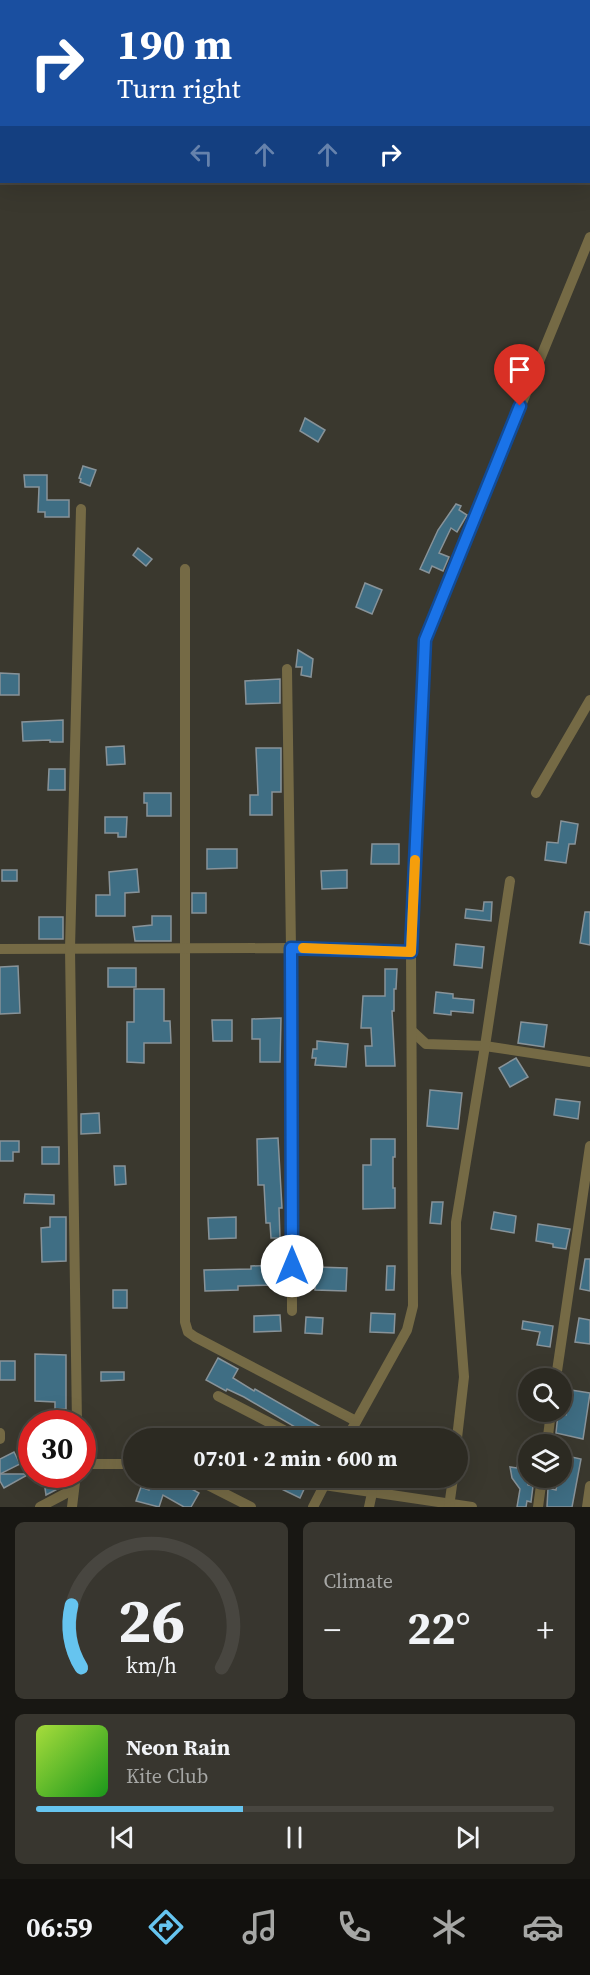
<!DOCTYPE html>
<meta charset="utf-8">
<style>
body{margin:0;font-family:"Source Serif 4",serif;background:#38362f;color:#f1f3f6;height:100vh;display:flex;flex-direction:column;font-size:22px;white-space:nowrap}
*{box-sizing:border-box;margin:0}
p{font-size:20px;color:#a6a7a5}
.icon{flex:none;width:33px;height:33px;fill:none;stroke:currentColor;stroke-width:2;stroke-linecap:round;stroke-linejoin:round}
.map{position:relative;height:1507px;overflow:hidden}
.panel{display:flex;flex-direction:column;gap:15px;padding:15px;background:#181713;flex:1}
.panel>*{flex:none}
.banner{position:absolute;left:0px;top:0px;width:591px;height:183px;box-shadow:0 6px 24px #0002,0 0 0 2px #484640;background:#1a4fa0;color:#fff;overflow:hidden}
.controls{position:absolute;left:518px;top:1368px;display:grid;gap:12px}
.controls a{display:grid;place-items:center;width:54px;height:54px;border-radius:50%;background:#2c2a22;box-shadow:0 6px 24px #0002,0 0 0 2px #484640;font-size:30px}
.speed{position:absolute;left:18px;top:1410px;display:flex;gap:12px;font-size:30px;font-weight:700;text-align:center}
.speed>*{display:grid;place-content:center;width:78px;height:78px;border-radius:50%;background:#2c2a22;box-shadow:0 6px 24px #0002,0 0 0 2px #484640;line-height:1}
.speed .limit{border:9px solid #d22;background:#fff;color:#111}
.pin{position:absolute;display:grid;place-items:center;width:51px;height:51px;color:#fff;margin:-62px -26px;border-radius:50% 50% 50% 0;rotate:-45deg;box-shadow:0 0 6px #0007}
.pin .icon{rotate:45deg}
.me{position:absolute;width:66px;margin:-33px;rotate:0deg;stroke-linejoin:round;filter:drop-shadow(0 0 4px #0008)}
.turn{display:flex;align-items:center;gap:21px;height:126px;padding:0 18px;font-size:27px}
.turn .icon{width:78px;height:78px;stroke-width:2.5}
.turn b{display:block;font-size:42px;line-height:51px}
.lanes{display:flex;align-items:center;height:57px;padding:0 18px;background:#0003;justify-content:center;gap:30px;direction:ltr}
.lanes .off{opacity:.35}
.big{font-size:45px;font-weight:700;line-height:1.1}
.panel .tile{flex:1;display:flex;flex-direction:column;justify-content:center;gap:9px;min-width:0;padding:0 21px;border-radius:9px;background:#38362f}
.panel .dial{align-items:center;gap:0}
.dial svg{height:156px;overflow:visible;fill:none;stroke:#484640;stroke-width:7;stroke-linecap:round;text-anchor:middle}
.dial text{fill:#f1f3f6;stroke:none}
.song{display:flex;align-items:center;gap:18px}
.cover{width:72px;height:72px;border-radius:9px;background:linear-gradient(135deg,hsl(80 70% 55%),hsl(120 70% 35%))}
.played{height:6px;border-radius:3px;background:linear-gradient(90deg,#66c4ef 40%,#484640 40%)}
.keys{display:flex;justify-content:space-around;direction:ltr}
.heat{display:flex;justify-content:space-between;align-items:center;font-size:33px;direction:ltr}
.panel .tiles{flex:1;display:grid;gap:15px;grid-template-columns:1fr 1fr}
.tile:last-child{grid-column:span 2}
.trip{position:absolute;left:123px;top:1428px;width:345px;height:60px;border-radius:30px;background:#2c2a22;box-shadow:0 6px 24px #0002,0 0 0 2px #484640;font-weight:700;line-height:60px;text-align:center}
.menu{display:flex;height:96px;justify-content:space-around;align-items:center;background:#12110e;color:#a6a7a5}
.menu .icon{width:42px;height:42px}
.menu .on{color:#66c4ef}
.menu b{font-size:27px;color:#f1f3f6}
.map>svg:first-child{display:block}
</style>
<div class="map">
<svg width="590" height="1507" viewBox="0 0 590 1507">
<rect width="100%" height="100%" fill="#3a382e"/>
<!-- building -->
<g fill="#3f6e84" stroke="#889399" stroke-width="1.5">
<polygon points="305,418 325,430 318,442 300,431"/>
<polygon points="83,466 96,470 90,486 80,482 81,479 79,478"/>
<polygon points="24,475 47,475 47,500 69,500 69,517 45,517 45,512 38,512 39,487 25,487"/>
<polygon points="456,504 461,506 459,510 467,515 457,532 451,528 439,553 449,557 443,571 432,566 429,573 420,569 438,530"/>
<polygon points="138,548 152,559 146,566 133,555"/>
<polygon points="365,583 382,590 372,614 356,607"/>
<polygon points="298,650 313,659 311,677 301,675 302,667 296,667"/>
<polygon points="0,673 19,674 19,695 0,695"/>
<polygon points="280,679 280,703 246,704 245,681"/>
<polygon points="63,720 63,742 50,742 50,740 23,741 22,722"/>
<polygon points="124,746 125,764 107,765 106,747"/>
<polygon points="256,748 281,748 281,792 272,792 272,815 250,815 250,795 258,795"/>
<polygon points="49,769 65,769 65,790 48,790"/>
<polygon points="144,793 171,793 171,816 147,816 147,803 144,803"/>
<polygon points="105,817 127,817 126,837 118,837 118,833 105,833"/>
<polygon points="561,821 578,824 575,844 569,844 566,863 545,860 547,842 558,843"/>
<polygon points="372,844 399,844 399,864 371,864"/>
<polygon points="207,849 237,849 237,868 207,869"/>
<polygon points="137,869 139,892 125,893 125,916 96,916 96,895 110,895 109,872"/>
<rect x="2" y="870" width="15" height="11"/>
<polygon points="347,870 347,888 322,889 321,871"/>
<rect x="192" y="893" width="14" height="20"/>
<polygon points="484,902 492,902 491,921 465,918 466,909 483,911"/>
<polygon points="585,912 590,912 590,945 580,943"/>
<polygon points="152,916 171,916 171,941 135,941 133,927 152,925"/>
<rect x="39" y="917" width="24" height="22"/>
<polygon points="456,944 484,947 482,968 454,965"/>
<polygon points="18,966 20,1013 0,1014 0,967"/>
<rect x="108" y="968" width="28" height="19"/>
<polygon points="385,969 397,969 396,989 394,989 394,1011 392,1011 395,1066 366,1066 365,1046 372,1046 371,1028 361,1028 363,996 385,996"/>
<polygon points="134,989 164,989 164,1021 170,1021 171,1043 144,1043 144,1063 127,1062 127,1022 134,1022"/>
<polygon points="436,992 453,994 453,998 474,1000 473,1013 451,1011 451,1015 434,1013"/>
<polygon points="281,1018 280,1062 260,1062 260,1039 252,1039 252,1019"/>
<polygon points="212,1020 232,1020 232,1041 213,1041"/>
<polygon points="521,1022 547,1025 544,1047 518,1043"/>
<polygon points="317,1041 348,1044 346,1067 315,1065 316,1058 312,1058 313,1049 317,1049"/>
<polygon points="516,1058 528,1077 510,1087 499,1068"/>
<polygon points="430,1090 462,1093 458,1129 427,1126"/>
<polygon points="556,1099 580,1102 578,1119 554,1115"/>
<polygon points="99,1113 100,1133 81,1134 81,1114"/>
<polygon points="278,1138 282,1208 279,1208 280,1238 271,1238 270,1223 266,1223 264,1185 258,1185 257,1139"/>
<polygon points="371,1139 395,1139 395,1157 393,1157 393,1188 395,1188 395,1208 363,1209 363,1165 371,1165"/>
<polygon points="0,1141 19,1141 19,1152 13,1152 13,1161 0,1161"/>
<rect x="42" y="1147" width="17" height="17"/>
<polygon points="114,1166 125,1166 126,1184 115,1185"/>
<polygon points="25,1194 54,1195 54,1204 24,1203"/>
<polygon points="432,1202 443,1202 441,1224 430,1223"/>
<polygon points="494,1212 516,1216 514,1233 491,1229"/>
<polygon points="50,1217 66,1217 66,1261 42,1262 41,1228 50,1227"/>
<polygon points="236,1217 236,1238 209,1239 208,1218"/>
<polygon points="538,1224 570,1229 566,1249 553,1247 553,1244 536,1241"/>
<polygon points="585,1259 590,1259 590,1291 580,1289"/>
<polygon points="277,1265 278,1285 238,1286 238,1290 205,1291 204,1270 251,1269 251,1266"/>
<polygon points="387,1266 395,1266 394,1290 386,1290"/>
<polygon points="316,1267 347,1268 346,1291 315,1290"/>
<rect x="113" y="1290" width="14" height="18"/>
<polygon points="371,1313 395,1314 394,1333 370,1332"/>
<polygon points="280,1315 281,1331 254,1332 254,1316"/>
<polygon points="306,1317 323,1318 322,1334 305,1333"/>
<polygon points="579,1318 590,1320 590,1344 575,1342"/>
<polygon points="523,1321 553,1326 550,1347 537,1345 540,1332 522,1329"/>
<polygon points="35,1354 66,1355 66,1409 55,1409 55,1402 35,1401"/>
<polygon points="218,1358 238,1369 233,1378 254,1391 255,1389 340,1438 316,1438 308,1435 307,1437 302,1431 244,1397 227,1389 226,1391 206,1380"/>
<rect x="0" y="1361" width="15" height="19"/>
<polygon points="101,1372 124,1372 124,1380 101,1381"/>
<polygon points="571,1390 590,1393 583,1439 556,1433 558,1414 566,1415"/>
<polygon points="14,1452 20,1464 0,1474 0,1459"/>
<polygon points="520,1452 528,1454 528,1485 533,1486 531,1502 527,1501 526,1507 517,1507 520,1489 512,1478 510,1467 517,1468"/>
<polygon points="567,1456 581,1459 572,1507 547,1507 548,1488 556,1490 558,1478 563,1479"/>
<polygon points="0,1474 29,1474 4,1488 0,1481"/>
<polygon points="43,1474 67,1474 67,1484 46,1495"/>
<polygon points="153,1478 172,1478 199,1493 191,1507 184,1507 163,1495 159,1507 136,1501 141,1487 149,1490"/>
<polygon points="259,1478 290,1478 306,1485 300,1498"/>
</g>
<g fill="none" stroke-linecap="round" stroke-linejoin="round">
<!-- street -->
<g stroke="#756a45" stroke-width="10">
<polyline points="185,569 185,1322 188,1332 195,1337 356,1421"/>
<polyline points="287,669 291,948 292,1311"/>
<polyline points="536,793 590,700"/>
<polyline points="0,949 291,948 411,952"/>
<polyline points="412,1031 426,1044 485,1046 590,1062"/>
<polyline points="556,1378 590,1146"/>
<polyline points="218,1396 299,1438"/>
<polyline points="77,1424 70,949 81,509"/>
<polyline points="0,1433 0,1439"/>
<polyline points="347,1438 407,1330 413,1306 411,952 425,640 590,237"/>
<polyline points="457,1438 464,1377 456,1273 456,1222 485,1046 510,881"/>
<polyline points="547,1444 551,1412"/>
<polyline points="82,1464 134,1464"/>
<polyline points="194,1478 251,1507"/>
<polyline points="324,1485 472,1507"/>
<polyline points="40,1507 74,1489"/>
<polyline points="72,1507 76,1474"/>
<polyline points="313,1507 328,1478"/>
<polyline points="369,1507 372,1493"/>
<polyline points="449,1507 453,1478"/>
<polyline points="538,1507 542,1478"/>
<polyline points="587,1507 590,1486"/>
</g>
</g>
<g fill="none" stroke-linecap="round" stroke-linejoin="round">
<defs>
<polyline id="route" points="292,1266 291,948 411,952 425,640 520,406"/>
</defs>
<!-- route casing -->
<use href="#route" stroke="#114b97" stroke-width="15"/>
<!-- route -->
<use href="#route" stroke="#1a73e8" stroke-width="10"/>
<!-- slow -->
<polyline stroke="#f59e0b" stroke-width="10" points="303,948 411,952 415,860"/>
</g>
</svg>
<div class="controls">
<a><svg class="icon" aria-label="search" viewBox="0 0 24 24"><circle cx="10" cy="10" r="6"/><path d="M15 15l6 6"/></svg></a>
<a><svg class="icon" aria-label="layers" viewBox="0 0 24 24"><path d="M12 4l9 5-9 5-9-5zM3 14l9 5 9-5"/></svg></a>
</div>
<div class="speed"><div class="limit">30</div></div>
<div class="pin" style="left:520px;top:406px;background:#d93025"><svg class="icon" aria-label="arrive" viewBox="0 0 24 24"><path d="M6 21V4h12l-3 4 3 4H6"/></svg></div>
<svg class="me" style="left:292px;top:1266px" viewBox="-20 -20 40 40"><circle r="19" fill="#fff"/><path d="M0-13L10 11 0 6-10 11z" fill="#1a73e8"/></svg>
<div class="trip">07:01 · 2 min · 600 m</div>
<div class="banner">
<div class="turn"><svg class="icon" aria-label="right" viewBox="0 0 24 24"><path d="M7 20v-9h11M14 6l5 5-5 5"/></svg><div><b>190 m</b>Turn right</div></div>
<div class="lanes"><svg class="icon off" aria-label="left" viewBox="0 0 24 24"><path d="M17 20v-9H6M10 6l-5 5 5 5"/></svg><svg class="icon off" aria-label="ahead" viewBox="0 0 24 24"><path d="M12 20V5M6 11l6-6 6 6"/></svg><svg class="icon off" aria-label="ahead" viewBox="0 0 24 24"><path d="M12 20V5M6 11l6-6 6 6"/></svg><svg class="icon" aria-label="right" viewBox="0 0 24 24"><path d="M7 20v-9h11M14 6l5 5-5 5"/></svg></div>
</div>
</div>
<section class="panel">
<div class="tiles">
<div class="tile dial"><svg viewBox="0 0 100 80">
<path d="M14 69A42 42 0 1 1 86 69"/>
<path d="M14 69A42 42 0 0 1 9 37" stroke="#66c4ef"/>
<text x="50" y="56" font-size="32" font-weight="700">26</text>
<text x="50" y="72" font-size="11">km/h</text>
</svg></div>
<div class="tile"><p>Climate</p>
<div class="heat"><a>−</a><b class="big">22°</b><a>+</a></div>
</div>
<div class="tile">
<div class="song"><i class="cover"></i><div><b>Neon Rain</b><p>Kite Club</p></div></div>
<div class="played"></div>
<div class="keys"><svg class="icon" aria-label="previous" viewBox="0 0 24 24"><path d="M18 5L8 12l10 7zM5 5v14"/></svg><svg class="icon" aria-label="pause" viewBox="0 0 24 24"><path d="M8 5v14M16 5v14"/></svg><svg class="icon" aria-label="next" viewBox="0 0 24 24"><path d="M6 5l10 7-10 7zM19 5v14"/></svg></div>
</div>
</div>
</section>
<nav class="menu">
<b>06:59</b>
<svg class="icon on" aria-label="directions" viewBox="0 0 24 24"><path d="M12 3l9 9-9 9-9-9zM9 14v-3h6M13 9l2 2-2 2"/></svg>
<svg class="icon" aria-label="music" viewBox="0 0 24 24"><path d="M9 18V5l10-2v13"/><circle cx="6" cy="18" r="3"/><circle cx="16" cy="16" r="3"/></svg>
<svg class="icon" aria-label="phone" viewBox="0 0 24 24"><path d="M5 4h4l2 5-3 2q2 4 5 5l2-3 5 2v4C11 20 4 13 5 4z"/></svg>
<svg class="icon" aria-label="climate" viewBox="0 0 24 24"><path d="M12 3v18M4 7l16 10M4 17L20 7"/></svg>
<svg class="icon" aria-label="car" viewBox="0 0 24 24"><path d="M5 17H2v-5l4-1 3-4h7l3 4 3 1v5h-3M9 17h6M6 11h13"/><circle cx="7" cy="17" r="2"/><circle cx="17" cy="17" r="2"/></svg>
</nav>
